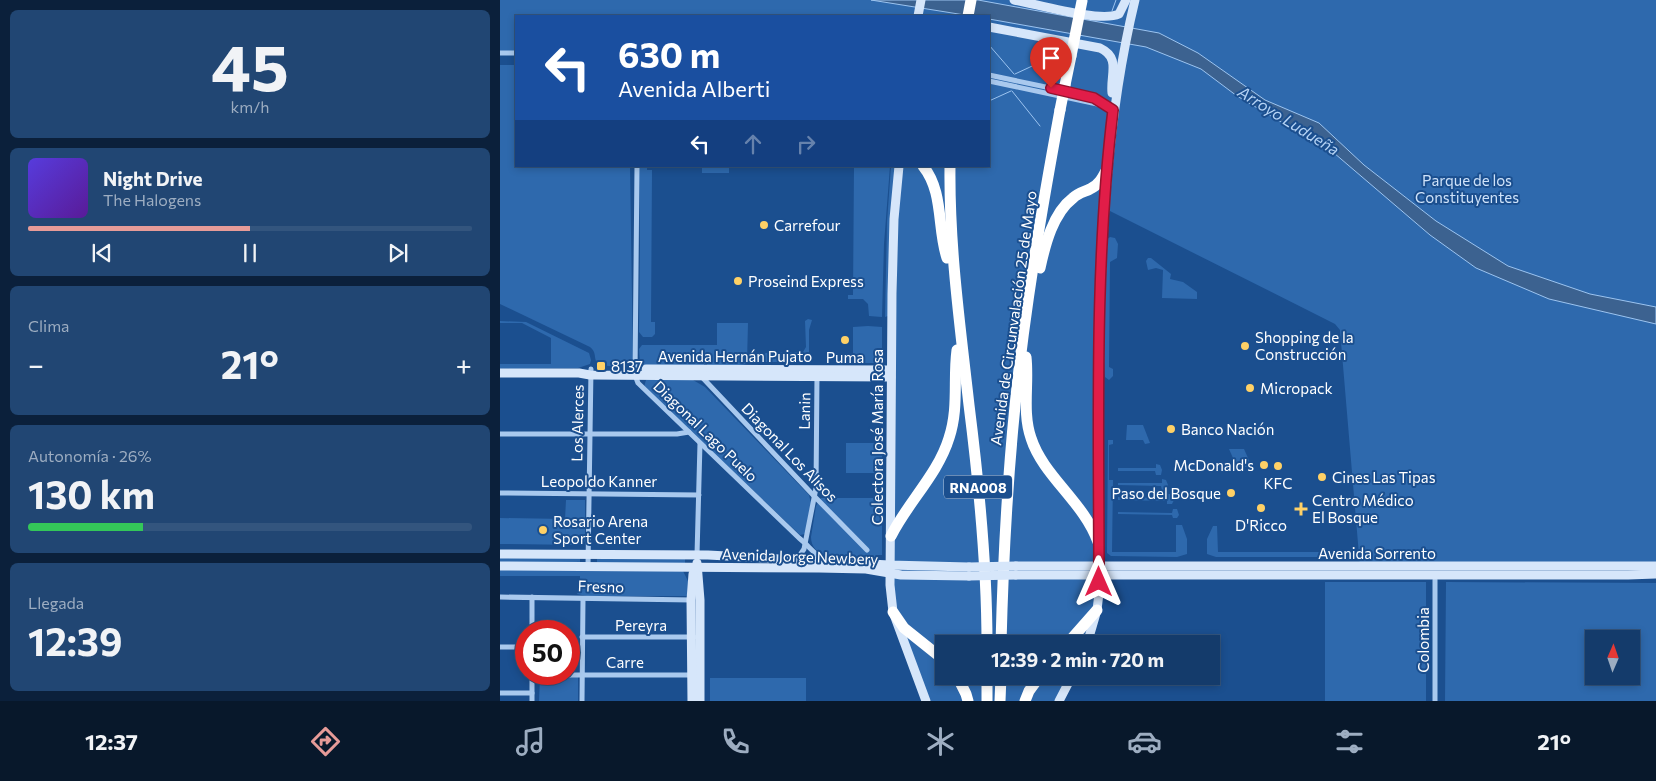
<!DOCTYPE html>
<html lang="es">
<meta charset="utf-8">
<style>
body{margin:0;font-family:Commissioner,sans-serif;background:#214673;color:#f1f3f6;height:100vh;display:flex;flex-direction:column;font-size:19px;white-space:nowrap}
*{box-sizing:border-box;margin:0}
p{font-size:16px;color:#9dadc1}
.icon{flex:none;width:28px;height:28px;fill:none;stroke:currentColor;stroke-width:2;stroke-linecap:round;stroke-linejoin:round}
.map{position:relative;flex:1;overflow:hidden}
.details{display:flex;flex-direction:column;gap:10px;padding:10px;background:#0b203b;width:500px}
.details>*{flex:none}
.hud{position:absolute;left:15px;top:15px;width:475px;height:152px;border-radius:0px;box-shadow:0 2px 8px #0003,0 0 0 1px #33557e;background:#1a4fa0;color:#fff;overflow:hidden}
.needle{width:32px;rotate:2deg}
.fabs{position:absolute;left:1085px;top:630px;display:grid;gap:10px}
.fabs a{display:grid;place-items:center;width:55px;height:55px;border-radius:0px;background:#143b6b;box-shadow:0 2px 8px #0003,0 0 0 1px #33557e;font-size:25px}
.speed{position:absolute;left:15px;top:620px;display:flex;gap:10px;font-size:25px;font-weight:700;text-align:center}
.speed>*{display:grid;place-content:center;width:65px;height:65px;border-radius:50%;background:#143b6b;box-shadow:0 2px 8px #0003,0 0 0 1px #33557e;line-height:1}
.speed .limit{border:8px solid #d22;background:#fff;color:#111}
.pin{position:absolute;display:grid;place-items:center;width:42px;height:42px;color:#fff;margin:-51px -21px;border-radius:50% 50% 50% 0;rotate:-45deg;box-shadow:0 0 5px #0007}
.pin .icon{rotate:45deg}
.me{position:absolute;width:55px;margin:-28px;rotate:0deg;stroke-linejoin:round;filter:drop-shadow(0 0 4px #0008)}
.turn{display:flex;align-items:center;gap:18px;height:105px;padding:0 20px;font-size:22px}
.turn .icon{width:65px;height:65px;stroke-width:2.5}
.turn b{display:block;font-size:35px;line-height:42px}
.lanes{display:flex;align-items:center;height:48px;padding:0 20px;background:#0003;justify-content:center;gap:25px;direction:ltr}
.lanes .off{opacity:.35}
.big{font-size:38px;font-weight:700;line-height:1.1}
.details .card{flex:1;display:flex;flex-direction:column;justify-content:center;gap:8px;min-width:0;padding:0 18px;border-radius:8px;background:#214673}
.details .dial{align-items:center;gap:0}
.dial b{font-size:65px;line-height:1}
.song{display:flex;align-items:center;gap:15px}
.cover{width:60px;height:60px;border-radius:8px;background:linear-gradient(135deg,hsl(250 70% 55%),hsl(270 70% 35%))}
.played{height:5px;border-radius:2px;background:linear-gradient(90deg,#e69b98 50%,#33557e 50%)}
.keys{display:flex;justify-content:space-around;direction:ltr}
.heat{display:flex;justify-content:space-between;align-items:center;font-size:28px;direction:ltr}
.charge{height:8px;border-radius:4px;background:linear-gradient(90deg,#34c759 26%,#33557e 0)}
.trip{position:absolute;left:435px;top:635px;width:285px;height:50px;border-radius:0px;background:#143b6b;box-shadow:0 2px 8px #0003,0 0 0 1px #33557e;font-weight:700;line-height:50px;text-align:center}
.tab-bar{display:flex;height:80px;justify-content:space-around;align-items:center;background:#08182b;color:#9dadc1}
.tab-bar .icon{width:35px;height:35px}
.tab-bar .active{color:#e69b98}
.tab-bar b{font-size:22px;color:#f1f3f6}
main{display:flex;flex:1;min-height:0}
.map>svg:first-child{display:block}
</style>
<main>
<section class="details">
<div class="card dial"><b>45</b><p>km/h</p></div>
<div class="card">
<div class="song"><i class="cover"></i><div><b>Night Drive</b><p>The Halogens</p></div></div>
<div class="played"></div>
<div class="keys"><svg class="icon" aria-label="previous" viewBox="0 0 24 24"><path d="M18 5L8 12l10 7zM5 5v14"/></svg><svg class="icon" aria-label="pause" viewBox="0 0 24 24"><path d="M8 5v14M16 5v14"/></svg><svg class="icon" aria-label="next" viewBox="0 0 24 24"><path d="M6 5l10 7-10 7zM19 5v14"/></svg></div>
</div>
<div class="card"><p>Clima</p>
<div class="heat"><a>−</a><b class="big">21°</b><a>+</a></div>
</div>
<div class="card"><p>Autonomía · 26%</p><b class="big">130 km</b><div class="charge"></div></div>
<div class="card"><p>Llegada</p><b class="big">12:39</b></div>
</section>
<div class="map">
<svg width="1156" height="701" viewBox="0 0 1156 701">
<rect width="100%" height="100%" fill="#1b4f8f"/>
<!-- green -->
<g fill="#2e69ad" fill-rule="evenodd">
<polygon points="0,0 1156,0 1156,566 860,567 840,330 835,324 604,208 599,593 587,644 444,644 444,676 572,676 559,701 426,701 390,594 399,166 489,166 489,16 16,16 16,53 0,53"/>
<path d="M0,65H16V166H130L133,364L131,367C124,366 99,368 96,361C94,355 96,352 90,347L0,304Z"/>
<polygon points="139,166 147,166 147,170 152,170 151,322 155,322 155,334 152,337 143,337 139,332 140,245"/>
<rect x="202" y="166" width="27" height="7"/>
<polygon points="354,166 390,166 384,244 382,317 369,316 368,304 363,299 348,299 348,295 353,295"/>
<polygon points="391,166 395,166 388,316 385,317 387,222"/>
<polygon points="610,237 615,238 618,244 617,258 610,262 609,367 613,369 613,376 609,380 605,377 604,358 605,241"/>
<polygon points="648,258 651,258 671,274 670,279 683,282 697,292 697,299 662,298 663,270 656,268 648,270 646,261"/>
<polygon points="308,319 312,320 309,330 309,362 261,362 261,356 266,353 303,352 306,347 305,321"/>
<polygon points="0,321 26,322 89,353 91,360 90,364 78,368 0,369 0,364 51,364 51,338 22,323 0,323"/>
<path d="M217,323H248L247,362L246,364C233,366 221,367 207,366V364H204V366L140,365L139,349L142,345H217Z"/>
<polygon points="368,326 382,327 382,363 353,363 353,327"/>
<polygon points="150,379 193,380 205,387 309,495 311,503 305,534 300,535 144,387 146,380"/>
<polygon points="627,425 643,425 650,443 645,444 643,440 626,440"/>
<polygon points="608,440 613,440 613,444 609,445 609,480 613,480 612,552 676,552 676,525 682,525 687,539 687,554 677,557 611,556 607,553"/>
<rect x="346" y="443" width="36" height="30"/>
<polygon points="729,449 744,449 752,467 737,467"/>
<polygon points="656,464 660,465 662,470 661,475 656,475 655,471 618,471 618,468 656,468"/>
<polygon points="662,479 666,480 668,485 666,490 662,490 661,486 618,485 618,483 662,483"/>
<polygon points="667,494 671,494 674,500 672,504 667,504 667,501 618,500 618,497 667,498"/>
<path d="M321,498H382V555H376L374,559C356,558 311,564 311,537L316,506Z"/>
<polygon points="66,500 85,500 85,541 82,545 0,544 0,518 65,519"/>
<polygon points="673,509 677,509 679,515 677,518 673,518 672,515 618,514 618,512 672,513"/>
<polygon points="713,526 717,526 718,552 826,552 826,557 716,557 707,554 707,539"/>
<rect x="0" y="558" width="80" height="5"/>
<polygon points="97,558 185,558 185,564 97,563"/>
<polygon points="0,570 183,571 188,581 188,595 186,596 87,596 77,594 80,589 80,576 0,576"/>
<rect x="825" y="582" width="101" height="119"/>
<path d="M946,582L1156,583V701H945ZM1094,639H1131V676H1094Z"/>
<polygon points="40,677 78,677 78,701 39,701"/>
<rect x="210" y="678" width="96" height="23"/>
</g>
<!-- water -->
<polygon fill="#3c6290" stroke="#9cc4f0" points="371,0 478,0 659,33 698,53 765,100 819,123 864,165 936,221 1008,266 1090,294 1156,307 1156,324 1049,299 976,268 930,235 834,153 737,96 701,69 646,47 489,19 489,16 471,16"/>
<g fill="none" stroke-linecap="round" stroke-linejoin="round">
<!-- stream -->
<g stroke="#9cc4f0" stroke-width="1">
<polyline points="612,11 616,0"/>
<polyline points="489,45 514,74"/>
<polyline points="515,74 558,54 560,49"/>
<polyline points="512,91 540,126"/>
<polyline points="489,101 511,91"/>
</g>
<!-- street -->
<g stroke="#a9c9ee" stroke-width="5">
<polyline points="0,53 16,53"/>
<polyline points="489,75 584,95 594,98 613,110"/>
<polyline points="489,81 602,105"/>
<path d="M137,166L135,375L138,383L299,538C308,545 314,554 324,560"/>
<polyline points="200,375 315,497 367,550"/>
<polyline points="0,434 177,434 189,432"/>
<polyline points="0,493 199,495"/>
<polyline points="197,555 200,443"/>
<polyline points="295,559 300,555 304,549 316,488 317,375"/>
<polyline points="88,566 91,369"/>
<polyline points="935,580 935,701"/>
<polyline points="0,597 192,600"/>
<polyline points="32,631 32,597"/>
<polyline points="82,637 194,637"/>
<polyline points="0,647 26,647"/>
<polyline points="50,675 192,675"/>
<polyline points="0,693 32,693"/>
<polyline points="32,701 32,674"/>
<polyline points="82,701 83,599"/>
</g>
<!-- secondary -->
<g stroke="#d6e6fa" stroke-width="9">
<path d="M514,0C537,4 600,23 619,14L626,0"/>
<polyline points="418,16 421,0"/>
<path d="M489,27L600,48C621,58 610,74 612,93"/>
<polyline points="399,166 394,219 392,294 390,585 393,612 426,701"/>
<polyline points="146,369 391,370"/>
<polyline points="0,373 79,373 90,375 391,377"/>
<polyline points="0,554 208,555 389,565 469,567"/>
<polyline points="197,563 200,600 200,701"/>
<polyline points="0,566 319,568 366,569 401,575 469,576"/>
<polyline points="516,566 1156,566"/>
<polyline points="516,575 1128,575 1156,574"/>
<path d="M587,644L597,610L599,593C598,517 599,441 599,365C601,242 606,120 635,0"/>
<polyline points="192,701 191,600 193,574"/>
<polyline points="559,701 572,676"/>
</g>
<!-- highway -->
<g stroke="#fff" stroke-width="11">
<polyline points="468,16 471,0"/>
<polyline points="565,85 571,56"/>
<path d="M423,166C444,192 437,228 447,258"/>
<path d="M450,166C449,246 460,325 469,405C479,484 487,564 487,644"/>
<path d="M540,268C545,245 553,213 573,198C578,193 584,192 590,189C599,185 603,177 607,169"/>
<path d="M526,357C529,384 522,412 531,438C543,476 584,502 598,542"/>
<path d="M391,536C408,502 438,474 449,438C459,408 453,380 457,350"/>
<polyline points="393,612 404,628 444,660"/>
<path d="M501,644C503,564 507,485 515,406C525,306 542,208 560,110"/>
<polyline points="567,644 597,610"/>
<polyline points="457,676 466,694 468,701"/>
<polyline points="487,701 487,676"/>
<polyline points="500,701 501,676"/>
<polyline points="525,701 529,691 540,676"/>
</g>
<!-- secondary-bridge -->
<g stroke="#d6e6fa" stroke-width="9">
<polyline points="469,567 516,566"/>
<polyline points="469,576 516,575"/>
</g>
<!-- highway-bridge -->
<g stroke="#fff" stroke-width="11">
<polyline points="571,56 582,1"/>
<polyline points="560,110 565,85"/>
</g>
</g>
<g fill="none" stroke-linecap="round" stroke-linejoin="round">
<defs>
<path id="route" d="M551,88L594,98L613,110C594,266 599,425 599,582"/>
</defs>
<!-- route casing -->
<use href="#route" stroke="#92132f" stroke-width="12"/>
<!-- route -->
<use href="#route" stroke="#e11d48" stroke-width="9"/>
</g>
<!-- markers -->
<g fill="#ffd166" stroke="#1b4f8f" stroke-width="2">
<circle cx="264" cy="225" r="5"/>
<circle cx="238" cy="281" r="5"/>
<circle cx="345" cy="340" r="5"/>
<circle cx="745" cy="346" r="5"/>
<rect x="96" y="361" width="10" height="10" rx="2.5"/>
<circle cx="750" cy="388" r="5"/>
<circle cx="671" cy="429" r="5"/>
<circle cx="764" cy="465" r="5"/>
<circle cx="778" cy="466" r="5"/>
<circle cx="822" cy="477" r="5"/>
<circle cx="731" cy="493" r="5"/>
<circle cx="761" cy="508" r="5"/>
<path d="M798.5 501.5h5v5h5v5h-5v5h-5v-5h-5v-5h5z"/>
<circle cx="43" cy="530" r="5"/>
</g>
<g text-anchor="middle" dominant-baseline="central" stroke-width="4" stroke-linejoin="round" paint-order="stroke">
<!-- shield labels -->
<rect fill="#1b4f8f" stroke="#bbcadd" stroke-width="1" x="444" y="475.5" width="68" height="23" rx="4"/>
<g font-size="14" font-weight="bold" fill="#fff">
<text x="478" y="487">RNA008</text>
</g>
<!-- park labels -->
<g font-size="15" fill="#cfe3fa" stroke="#1b4f8f">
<text x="967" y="180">Parque de los<tspan x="967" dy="17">Constituyentes</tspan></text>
</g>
<!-- poi labels -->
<g font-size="15" fill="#fff" stroke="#1b4f8f" text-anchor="start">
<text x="274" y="225">Carrefour</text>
<text x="248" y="281">Proseind Express</text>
<text x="755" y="337">Shopping de la<tspan x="755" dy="17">Construcción</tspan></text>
<text x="345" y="357" text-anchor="middle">Puma</text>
<text x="111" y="366">8137</text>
<text x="760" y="388">Micropack</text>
<text x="681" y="429">Banco Nación</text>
<text x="754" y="465" text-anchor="end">McDonald's</text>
<text x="832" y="477">Cines Las Tipas</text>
<text x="778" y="483" text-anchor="middle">KFC</text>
<text x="721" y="493" text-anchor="end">Paso del Bosque</text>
<text x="812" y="500">Centro Médico<tspan x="812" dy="17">El Bosque</tspan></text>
<text x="53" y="521">Rosario Arena<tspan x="53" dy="17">Sport Center</tspan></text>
<text x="761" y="525" text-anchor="middle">D'Ricco</text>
</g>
<!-- street labels -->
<g font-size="15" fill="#fff" stroke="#1b4f8f">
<text transform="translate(513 318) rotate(-82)">Avenida de Circunvalación 25 de Mayo</text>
<text x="235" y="356">Avenida Hernán Pujato</text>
<text transform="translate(304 411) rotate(-89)">Lanin</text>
<text transform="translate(77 423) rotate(-89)">Los Alerces</text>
<text transform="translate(206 431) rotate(44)">Diagonal Lago Puelo</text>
<text transform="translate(377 437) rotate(-90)">Colectora José María Rosa</text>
<text transform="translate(290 452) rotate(46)">Diagonal Los Alisos</text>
<text x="99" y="481">Leopoldo Kanner</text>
<text x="877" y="553">Avenida Sorrento</text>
<text transform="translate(300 556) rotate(2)">Avenida Jorge Newbery</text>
<text transform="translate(101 586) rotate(2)">Fresno</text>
<text x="141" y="625">Pereyra</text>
<text transform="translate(923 640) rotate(-90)">Colombia</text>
<text x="125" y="662">Carre</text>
</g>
<!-- water labels -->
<g font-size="16" font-style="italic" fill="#b5d3f5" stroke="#1b4f8f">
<text transform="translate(789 120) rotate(32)">Arroyo Ludueña</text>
</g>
</g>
</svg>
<div class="fabs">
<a><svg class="needle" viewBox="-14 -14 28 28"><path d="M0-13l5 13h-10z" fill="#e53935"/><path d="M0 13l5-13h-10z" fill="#9dadc1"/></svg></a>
</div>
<div class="speed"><div class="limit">50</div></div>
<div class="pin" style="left:551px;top:88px;background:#d93025"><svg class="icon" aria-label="arrive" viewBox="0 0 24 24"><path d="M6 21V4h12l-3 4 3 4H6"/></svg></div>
<svg class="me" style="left:599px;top:582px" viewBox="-20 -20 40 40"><path d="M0-17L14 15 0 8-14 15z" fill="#e11d48" stroke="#fff" stroke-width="4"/></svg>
<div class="trip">12:39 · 2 min · 720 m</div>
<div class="hud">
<div class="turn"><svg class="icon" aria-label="left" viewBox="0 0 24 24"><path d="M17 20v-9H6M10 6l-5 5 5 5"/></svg><div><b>630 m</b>Avenida Alberti</div></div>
<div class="lanes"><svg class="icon" aria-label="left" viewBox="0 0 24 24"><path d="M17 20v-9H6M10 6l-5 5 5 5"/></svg><svg class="icon off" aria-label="ahead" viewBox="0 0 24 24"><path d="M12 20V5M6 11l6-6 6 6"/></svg><svg class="icon off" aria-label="right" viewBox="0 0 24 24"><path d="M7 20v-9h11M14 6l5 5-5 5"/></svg></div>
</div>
</div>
</main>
<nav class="tab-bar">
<b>12:37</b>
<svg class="icon active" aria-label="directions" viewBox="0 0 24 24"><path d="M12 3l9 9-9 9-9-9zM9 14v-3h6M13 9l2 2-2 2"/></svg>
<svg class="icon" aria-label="music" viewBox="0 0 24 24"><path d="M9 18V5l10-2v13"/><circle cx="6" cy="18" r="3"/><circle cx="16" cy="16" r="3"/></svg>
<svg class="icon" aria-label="phone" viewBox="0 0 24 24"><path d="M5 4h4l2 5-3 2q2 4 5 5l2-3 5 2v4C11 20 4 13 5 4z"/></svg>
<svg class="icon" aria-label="climate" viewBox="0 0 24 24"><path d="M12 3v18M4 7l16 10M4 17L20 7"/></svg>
<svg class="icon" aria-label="car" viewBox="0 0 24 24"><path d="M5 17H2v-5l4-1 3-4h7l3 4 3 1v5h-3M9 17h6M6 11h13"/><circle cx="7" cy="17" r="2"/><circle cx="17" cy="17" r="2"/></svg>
<svg class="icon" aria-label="filters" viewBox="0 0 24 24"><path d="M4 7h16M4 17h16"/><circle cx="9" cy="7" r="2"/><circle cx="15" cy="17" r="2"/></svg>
<b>21°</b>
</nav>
